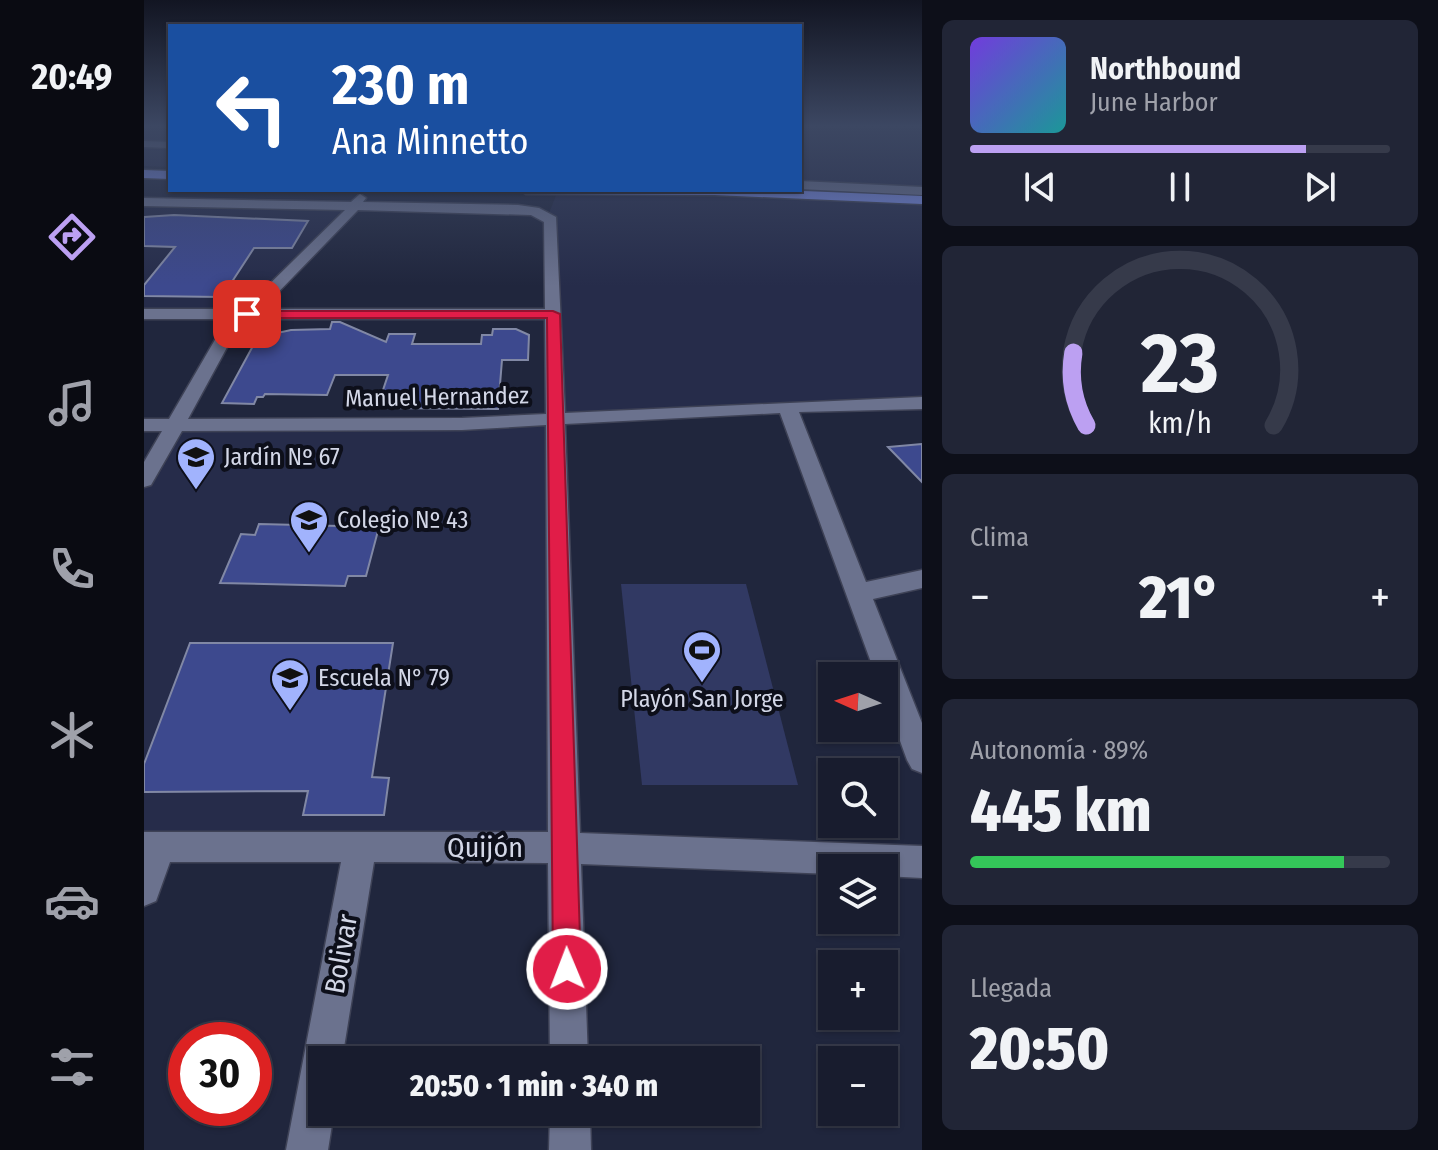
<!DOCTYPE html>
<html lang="es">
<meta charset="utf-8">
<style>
body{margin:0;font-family:"Fira Sans Condensed",sans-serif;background:#212536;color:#f1f3f6;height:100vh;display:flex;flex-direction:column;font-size:30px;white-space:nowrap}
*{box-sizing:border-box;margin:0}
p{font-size:26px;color:#9fa1aa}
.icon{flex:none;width:44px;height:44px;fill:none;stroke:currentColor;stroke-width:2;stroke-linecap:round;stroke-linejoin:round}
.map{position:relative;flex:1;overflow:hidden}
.details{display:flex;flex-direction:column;gap:20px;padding:20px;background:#0d0f19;width:516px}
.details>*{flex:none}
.guide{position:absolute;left:24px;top:24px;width:634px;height:168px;border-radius:0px;box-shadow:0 2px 6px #0004,0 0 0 2px #363a4a;background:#1a4fa0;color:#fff;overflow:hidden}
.needle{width:52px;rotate:273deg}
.fabs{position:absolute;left:674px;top:662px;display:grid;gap:16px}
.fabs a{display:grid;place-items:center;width:80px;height:80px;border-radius:0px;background:#181c2e;box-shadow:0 2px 6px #0004,0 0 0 2px #363a4a;font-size:40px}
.speed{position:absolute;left:24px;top:1022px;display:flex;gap:16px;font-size:40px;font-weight:700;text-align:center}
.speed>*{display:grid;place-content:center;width:104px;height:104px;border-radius:50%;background:#181c2e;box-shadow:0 2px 6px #0004,0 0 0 2px #363a4a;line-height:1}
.speed .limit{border:12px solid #d22;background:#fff;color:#111}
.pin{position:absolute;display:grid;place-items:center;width:68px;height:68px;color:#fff;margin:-34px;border-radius:16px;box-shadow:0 4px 12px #0006}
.me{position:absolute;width:88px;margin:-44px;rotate:359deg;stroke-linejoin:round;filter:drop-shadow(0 0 6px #0008)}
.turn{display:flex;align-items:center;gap:28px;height:168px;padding:0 32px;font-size:36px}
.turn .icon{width:104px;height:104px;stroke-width:2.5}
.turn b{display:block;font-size:56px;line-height:68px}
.big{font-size:60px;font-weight:800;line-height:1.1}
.details .widget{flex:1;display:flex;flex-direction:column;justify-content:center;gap:12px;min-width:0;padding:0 28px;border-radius:12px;background:#212536}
.details .dial{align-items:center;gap:0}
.dial svg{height:208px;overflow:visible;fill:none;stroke:#363a4a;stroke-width:7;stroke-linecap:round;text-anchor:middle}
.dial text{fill:#f1f3f6;stroke:none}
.song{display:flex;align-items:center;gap:24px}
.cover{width:96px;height:96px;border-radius:12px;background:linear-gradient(135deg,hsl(260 70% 55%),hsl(180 70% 35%))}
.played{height:8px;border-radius:4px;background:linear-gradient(90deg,#bca0f2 80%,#363a4a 80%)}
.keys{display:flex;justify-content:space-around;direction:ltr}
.heat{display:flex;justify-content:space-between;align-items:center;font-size:44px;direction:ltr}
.charge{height:12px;border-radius:6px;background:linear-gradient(90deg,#34c759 89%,#363a4a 0)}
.trip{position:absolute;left:164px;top:1046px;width:452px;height:80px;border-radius:0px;background:#181c2e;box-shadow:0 2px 6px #0004,0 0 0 2px #363a4a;font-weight:800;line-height:80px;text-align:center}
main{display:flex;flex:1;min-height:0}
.dock{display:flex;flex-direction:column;width:144px;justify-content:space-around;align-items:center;background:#0a0b12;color:#9fa1aa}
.dock .icon{width:56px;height:56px}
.dock .on{color:#bca0f2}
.dock b{font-size:36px;color:#f1f3f6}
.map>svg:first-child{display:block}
</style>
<main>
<nav class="dock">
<b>20:49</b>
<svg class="icon on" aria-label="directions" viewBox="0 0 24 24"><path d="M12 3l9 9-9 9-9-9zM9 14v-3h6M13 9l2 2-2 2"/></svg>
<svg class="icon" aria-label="music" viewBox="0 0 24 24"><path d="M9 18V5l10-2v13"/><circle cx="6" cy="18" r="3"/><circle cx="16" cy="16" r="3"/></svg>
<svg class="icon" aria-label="phone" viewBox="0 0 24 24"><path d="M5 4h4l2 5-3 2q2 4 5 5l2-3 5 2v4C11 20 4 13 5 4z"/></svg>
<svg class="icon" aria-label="climate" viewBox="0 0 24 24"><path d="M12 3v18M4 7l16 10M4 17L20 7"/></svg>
<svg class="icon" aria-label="car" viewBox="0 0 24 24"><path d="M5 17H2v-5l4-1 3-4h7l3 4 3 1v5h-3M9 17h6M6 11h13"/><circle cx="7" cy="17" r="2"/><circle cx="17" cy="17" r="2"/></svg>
<svg class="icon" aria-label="filters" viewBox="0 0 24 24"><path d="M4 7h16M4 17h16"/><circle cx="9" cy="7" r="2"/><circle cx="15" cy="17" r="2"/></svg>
</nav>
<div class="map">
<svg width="778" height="1150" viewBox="0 0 778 1150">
<rect width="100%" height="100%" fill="#20263d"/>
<!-- built -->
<g fill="#262c4a">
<polygon points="0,125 26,125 26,167 0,166"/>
<polygon points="656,125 778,125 778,403 411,421 421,848 0,847 0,480 30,425 410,421 404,216 414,190 656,190"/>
<polygon points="0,202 210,206 103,314 0,314"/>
</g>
<!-- green -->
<polygon fill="#313963" points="477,584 602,584 654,785 498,785"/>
<!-- building -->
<g fill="#3d498e" stroke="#8188a5" stroke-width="2">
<polygon points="30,215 164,221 148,248 110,248 78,297 0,296 0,285 31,247 0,246 0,217"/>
<polygon points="188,322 196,322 242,342 245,334 271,334 268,344 337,344 338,335 348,335 349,329 372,329 385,335 384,360 358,360 354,409 233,408 244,375 191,375 183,395 121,394 119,397 113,397 110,404 78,403 110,344 128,344 133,333 147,330 186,329"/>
<polygon points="778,444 778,482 744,447"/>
<polygon points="115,524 235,527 222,576 204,576 201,586 76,583 97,534 111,535"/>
<polygon points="46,643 249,643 228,777 245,778 240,815 159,815 164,791 0,792 0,764"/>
</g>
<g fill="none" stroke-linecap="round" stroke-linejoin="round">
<defs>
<g id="minor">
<polygon points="0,141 26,142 26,148 0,147"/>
<polygon points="656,181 778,187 778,195 656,189"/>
<path d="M216,194L222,198L219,202L374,205L395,208L412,217L421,413L778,397V409L655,412L722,582L778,570V588L729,599L778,723V773L768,769L763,760L740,697V676H732L636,413L421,424L436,833L778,846V878L740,876V868H688V874L437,864L444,1060H406L404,863L230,862L198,1060H178V1112H190L184,1150H142L197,862H26L12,901L0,906V832H404L402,425L318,430L38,431L7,485L0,487V462L18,431H0V419H25L72,338L90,319H0V309H100L201,210L0,206V198L207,202ZM214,210L387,215L400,222L401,309H118ZM109,319H401L402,414L318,418L44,419L87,340Z"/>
<polygon points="406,1112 446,1112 447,1150 405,1150"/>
</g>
<g id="highway">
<polygon points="0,170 26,171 26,179 0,178"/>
<polygon points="376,190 636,190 778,196 778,204 570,195 382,194"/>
</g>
</defs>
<!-- minor casing -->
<use href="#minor" stroke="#3e4256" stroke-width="3"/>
<!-- highway casing -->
<use href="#highway" stroke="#3e4256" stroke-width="3"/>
<!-- minor -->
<use href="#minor" fill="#6b728e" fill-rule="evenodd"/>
<!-- highway -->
<use href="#highway" fill="#7a8ce7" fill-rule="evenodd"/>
</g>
<!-- sky -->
<linearGradient id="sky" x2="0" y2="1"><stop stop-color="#121522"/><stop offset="0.44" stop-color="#3c4762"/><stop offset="1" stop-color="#3c4762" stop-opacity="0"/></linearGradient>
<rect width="778" height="286" fill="url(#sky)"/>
<!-- route -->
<polygon fill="#e11d48" stroke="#92132f" stroke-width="2" points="99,311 409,311 416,314 437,969 433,979 423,983 413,979 409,969 403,318 103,318 99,317"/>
<!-- icons -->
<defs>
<symbol id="school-pin" viewBox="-11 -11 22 30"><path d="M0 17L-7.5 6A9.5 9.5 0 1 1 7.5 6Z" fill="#a1b3fd" stroke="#0d0f1a"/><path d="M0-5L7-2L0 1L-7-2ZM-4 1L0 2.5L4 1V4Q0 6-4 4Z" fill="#111"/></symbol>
<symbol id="stadium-pin" viewBox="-11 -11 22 30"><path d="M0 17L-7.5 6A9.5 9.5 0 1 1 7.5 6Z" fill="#a1b3fd" stroke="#0d0f1a"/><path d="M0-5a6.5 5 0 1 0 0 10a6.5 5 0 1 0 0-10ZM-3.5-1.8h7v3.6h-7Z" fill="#111"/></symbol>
</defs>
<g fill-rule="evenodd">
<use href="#school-pin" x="30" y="435" width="44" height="60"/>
<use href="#school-pin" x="143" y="498" width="44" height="60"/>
<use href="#stadium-pin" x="536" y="628" width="44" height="60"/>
<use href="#school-pin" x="124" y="656" width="44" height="60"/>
</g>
<g text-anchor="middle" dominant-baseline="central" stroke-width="8" stroke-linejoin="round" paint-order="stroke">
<!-- street labels -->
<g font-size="24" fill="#d3d7e7" stroke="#0d0f1a">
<text transform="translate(293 397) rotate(-1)">Manuel Hernandez</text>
</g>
<!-- poi labels -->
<g font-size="24" fill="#d3d7e7" stroke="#0d0f1a" text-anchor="start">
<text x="80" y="457">Jardín Nº 67</text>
<text x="193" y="520">Colegio Nº 43</text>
<text x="174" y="678">Escuela N° 79</text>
<text x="558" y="699" text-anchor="middle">Playón San Jorge</text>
</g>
<!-- near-street labels -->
<g font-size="28" fill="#d3d7e7" stroke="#0d0f1a">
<text x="341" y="847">Quijón</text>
<text transform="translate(197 954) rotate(-80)">Bolivar</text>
</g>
</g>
</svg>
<div class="fabs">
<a><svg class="needle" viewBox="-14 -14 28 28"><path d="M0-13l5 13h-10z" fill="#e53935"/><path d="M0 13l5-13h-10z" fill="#9fa1aa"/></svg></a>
<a><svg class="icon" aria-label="search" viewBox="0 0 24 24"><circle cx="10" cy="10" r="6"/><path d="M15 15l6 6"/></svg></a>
<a><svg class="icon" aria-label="layers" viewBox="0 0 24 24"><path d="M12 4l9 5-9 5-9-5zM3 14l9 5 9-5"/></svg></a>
<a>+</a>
<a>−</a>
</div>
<div class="speed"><div class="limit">30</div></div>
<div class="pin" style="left:103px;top:314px;background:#d93025"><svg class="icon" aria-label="arrive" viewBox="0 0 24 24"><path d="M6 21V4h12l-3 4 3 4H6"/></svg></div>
<svg class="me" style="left:423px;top:969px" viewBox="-20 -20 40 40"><circle r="17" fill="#e11d48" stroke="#fff" stroke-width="3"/><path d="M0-11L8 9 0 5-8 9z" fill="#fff"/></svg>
<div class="trip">20:50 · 1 min · 340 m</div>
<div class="guide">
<div class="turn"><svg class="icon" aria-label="left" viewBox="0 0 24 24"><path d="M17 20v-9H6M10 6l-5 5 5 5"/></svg><div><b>230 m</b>Ana Minnetto</div></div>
</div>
</div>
<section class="details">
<div class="widget">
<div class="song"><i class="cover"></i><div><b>Northbound</b><p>June Harbor</p></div></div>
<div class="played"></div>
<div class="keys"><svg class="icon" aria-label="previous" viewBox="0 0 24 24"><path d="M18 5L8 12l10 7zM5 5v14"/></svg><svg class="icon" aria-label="pause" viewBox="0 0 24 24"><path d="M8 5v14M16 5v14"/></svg><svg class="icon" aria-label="next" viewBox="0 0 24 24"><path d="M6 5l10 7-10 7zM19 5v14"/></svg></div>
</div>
<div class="widget dial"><svg viewBox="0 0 100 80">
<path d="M14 69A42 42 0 1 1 86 69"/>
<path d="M14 69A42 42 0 0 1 9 41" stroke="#bca0f2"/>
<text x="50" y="56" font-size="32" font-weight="700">23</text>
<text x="50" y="72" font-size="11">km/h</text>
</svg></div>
<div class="widget"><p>Clima</p>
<div class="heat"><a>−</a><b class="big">21°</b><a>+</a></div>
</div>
<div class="widget"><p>Autonomía · 89%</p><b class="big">445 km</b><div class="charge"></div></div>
<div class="widget"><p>Llegada</p><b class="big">20:50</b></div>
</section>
</main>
